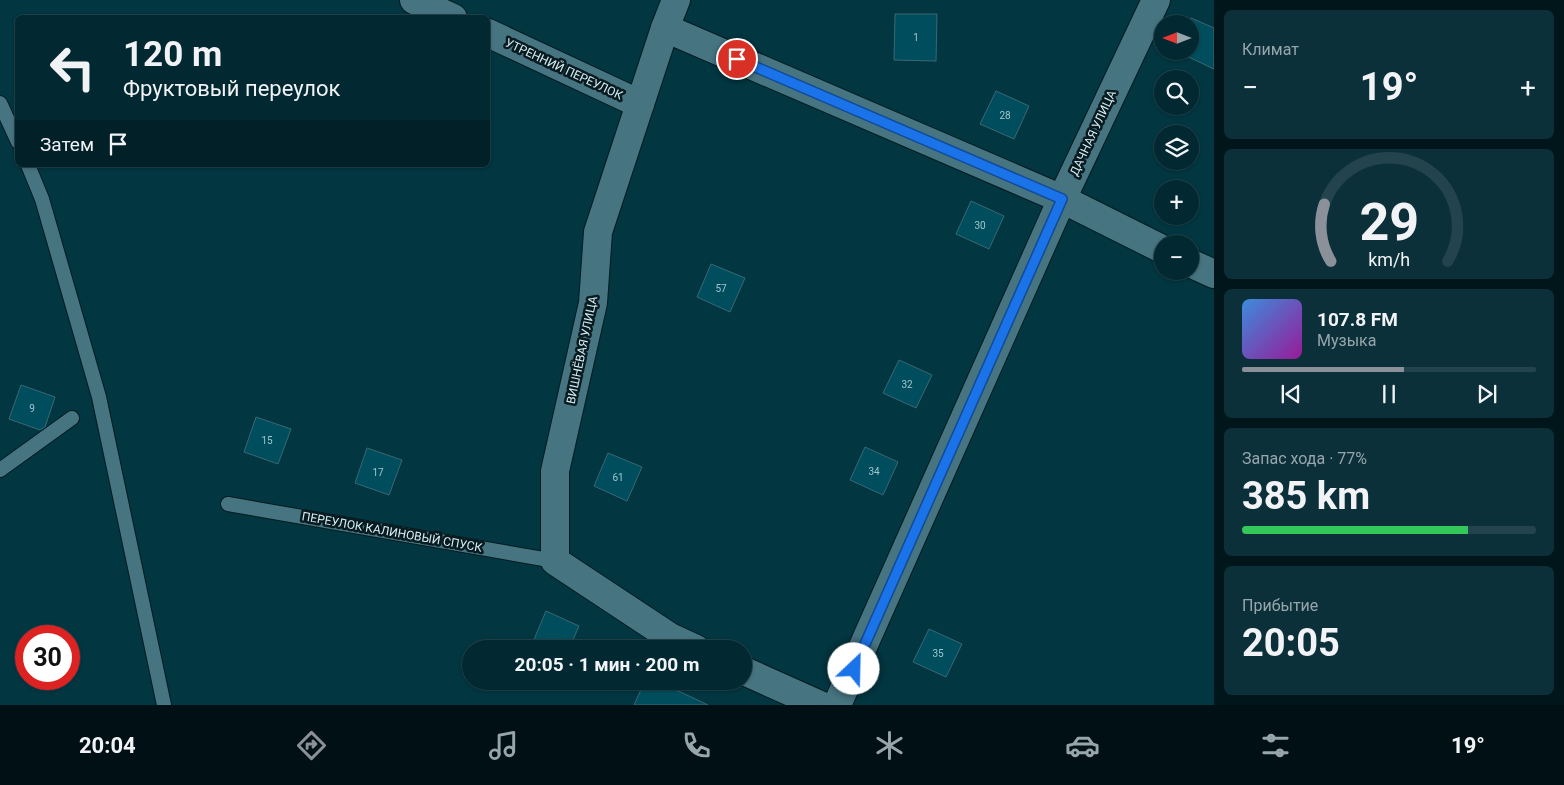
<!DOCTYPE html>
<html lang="ru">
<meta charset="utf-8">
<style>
body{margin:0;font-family:Roboto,sans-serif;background:#0c3039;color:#f1f3f6;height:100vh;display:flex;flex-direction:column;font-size:19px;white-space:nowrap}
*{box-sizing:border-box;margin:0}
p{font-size:16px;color:#96a6ab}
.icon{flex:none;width:28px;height:28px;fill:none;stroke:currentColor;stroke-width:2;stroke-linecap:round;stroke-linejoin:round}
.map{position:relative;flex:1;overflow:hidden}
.side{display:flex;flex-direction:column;gap:10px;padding:10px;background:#01161b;width:350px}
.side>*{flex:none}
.top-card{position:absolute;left:15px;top:15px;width:475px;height:152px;border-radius:8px;box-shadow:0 1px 4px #0004,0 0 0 1px #23444d;background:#022831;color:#f1f3f6;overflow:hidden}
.needle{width:32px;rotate:270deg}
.tools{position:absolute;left:1154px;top:15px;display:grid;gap:10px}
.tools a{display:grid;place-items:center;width:45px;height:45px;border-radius:50%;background:#022831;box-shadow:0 1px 4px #0004,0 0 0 1px #23444d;font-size:25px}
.speed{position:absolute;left:15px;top:625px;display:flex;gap:10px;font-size:25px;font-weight:700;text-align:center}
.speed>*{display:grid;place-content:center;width:65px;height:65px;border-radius:50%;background:#022831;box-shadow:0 1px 4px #0004,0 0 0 1px #23444d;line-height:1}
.speed .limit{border:8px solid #d22;background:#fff;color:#111}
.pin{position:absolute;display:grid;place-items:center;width:42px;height:42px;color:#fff;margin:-21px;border:2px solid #fff;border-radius:50%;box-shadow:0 1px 5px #0007}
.me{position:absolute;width:55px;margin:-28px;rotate:24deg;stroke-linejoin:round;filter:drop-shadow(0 0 4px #0008)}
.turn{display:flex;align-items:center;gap:18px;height:105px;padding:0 25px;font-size:22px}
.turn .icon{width:65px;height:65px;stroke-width:2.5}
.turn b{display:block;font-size:35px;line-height:42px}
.then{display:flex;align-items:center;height:48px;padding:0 25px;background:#0003;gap:10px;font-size:19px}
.big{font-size:38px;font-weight:700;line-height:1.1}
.side .widget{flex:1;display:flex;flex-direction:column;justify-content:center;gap:8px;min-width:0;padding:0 18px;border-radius:8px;background:#0c3039}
.side .dial{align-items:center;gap:0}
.dial svg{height:130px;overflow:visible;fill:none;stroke:#23444d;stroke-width:7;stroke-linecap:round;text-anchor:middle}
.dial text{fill:#f1f3f6;stroke:none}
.song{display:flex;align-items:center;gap:15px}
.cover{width:60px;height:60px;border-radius:8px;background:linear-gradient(135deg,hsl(210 70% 55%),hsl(300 70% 35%))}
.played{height:5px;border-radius:2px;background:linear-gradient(90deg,#8c9099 55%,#23444d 55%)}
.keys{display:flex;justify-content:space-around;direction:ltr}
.heat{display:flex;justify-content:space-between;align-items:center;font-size:28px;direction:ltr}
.charge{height:8px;border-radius:4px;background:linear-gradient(90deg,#34c759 77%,#23444d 0)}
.trip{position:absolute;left:462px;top:640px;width:290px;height:50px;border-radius:25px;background:#022831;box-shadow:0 1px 4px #0004,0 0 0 1px #23444d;font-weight:700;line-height:50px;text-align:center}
.menu{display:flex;height:80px;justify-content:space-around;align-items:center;background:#011014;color:#96a6ab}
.menu .icon{width:35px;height:35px}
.menu .selected{color:#8c9099}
.menu b{font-size:22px;color:#f1f3f6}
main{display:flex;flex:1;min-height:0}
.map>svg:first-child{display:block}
</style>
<main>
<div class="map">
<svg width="1214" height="705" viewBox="0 0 1214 705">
<rect width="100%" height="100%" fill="#023641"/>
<!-- building -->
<g fill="#004e5d" stroke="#3a6873">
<polygon points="895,14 937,14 936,61 894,60"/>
<polygon points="1191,18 1214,28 1214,69 1176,51 1190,51 1190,24 1189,24"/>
<polygon points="996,91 1029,106 1014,139 980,124"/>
<polygon points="971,201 1004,216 989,249 956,234"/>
<polygon points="711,264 745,278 730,312 697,297"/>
<polygon points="899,360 932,375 916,408 883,393"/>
<polygon points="21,385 55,397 45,427 40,430 9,419"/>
<polygon points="256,417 291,429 278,464 244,452"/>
<polygon points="865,447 898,462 883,495 850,480"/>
<polygon points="367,448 402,460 389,495 355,483"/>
<polygon points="608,453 642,467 627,501 594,486"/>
<polygon points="546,611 579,626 569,649 530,649"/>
<polygon points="929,629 962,644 946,677 913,662"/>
<polygon points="645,681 657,681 708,705 634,705"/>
</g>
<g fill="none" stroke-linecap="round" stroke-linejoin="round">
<defs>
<g id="service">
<polyline points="0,103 18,142"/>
<polyline points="28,165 42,199 99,397 164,705"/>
<polyline points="0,470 72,418"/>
<polyline points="228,504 555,561"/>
</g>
<g id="minor">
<polyline points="414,0 453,18"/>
<polyline points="676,0 665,28 598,232 593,303 555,471 555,561 670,637 696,649"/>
<polyline points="665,28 1062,199 1162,249"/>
<polyline points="488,33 640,104"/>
<polyline points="1190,263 1214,274"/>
<polyline points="744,671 820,705"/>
<polyline points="837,705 1062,199 1156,0"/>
</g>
</defs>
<!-- service casing -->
<use href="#service" stroke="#041b21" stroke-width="16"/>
<!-- minor casing -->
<use href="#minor" stroke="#041b21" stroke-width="30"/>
<!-- service -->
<use href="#service" stroke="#467480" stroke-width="14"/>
<!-- minor -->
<use href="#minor" stroke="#467480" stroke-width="28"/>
</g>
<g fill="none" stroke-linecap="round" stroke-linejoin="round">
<defs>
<polyline id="route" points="737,59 1062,199 854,669"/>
</defs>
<!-- route casing -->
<use href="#route" stroke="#114b97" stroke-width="12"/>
<!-- route -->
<use href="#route" stroke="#1a73e8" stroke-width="9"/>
</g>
<g text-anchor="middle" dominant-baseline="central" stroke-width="5" stroke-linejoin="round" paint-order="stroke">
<!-- number labels -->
<g font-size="10" fill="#a0c5ce">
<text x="916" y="37">1</text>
<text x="1005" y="115">28</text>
<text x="980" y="225">30</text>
<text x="721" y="288">57</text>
<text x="907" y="384">32</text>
<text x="32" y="408">9</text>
<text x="267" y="440">15</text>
<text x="874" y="471">34</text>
<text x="378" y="472">17</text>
<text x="618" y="477">61</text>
<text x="938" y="653">35</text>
</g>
<!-- street labels -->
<g font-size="12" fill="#d5edf3" stroke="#081b20">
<text transform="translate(564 69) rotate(25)">УТРЕННИЙ ПЕРЕУЛОК</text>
<text transform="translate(1093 133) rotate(-65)">ДАЧНАЯ УЛИЦА</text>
<text transform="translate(582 350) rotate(-78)">ВИШНЁВАЯ УЛИЦА</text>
<text transform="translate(392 532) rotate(10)">ПЕРЕУЛОК КАЛИНОВЫЙ СПУСК</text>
</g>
</g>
</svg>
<div class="tools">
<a><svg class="needle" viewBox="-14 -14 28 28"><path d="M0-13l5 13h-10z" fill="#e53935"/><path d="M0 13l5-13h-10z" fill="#96a6ab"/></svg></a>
<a><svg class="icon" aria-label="search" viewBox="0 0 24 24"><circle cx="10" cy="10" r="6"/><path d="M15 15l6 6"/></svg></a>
<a><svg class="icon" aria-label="layers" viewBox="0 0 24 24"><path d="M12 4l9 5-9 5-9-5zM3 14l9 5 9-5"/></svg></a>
<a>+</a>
<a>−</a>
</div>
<div class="speed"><div class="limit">30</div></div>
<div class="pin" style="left:737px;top:59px;background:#d93025"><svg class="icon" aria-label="arrive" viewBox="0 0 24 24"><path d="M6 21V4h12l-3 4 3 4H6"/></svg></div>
<svg class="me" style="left:854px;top:669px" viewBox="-20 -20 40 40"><circle r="19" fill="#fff"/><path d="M0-13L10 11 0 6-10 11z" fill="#1a73e8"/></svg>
<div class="trip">20:05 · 1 мин · 200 m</div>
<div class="top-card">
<div class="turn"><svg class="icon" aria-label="left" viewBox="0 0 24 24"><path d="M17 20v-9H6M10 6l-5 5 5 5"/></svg><div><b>120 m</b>Фруктовый переулок</div></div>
<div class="then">Затем<svg class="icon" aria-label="arrive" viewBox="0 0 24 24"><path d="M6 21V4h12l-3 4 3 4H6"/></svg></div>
</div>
</div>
<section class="side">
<div class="widget"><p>Климат</p>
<div class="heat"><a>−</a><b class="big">19°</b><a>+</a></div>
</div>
<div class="widget dial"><svg viewBox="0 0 100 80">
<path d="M14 69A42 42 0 1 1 86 69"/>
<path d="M14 69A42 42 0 0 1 10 34" stroke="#8c9099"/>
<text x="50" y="56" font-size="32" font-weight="700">29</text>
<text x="50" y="72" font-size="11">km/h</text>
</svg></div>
<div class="widget">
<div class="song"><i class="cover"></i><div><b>107.8 FM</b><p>Музыка</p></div></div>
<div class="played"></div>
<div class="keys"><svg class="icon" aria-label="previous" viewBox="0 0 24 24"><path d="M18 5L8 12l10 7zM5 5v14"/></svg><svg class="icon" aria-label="pause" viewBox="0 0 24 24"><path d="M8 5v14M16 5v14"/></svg><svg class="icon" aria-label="next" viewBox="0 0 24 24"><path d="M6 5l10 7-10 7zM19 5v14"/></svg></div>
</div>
<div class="widget"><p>Запас хода · 77%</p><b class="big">385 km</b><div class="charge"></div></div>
<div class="widget"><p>Прибытие</p><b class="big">20:05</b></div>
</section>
</main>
<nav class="menu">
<b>20:04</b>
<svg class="icon selected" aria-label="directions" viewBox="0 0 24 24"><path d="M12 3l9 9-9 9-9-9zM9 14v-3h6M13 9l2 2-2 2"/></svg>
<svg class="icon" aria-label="music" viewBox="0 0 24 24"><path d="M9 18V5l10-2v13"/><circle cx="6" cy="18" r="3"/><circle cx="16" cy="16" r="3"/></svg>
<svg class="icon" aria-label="phone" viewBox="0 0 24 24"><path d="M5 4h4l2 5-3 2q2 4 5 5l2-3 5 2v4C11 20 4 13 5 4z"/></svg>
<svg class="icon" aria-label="climate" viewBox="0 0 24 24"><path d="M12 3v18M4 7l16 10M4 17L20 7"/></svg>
<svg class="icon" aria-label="car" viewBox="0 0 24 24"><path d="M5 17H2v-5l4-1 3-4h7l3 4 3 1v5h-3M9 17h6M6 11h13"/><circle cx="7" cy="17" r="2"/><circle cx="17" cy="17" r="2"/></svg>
<svg class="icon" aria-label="filters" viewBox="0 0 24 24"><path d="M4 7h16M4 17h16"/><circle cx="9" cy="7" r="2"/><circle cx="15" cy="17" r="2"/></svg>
<b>19°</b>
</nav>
